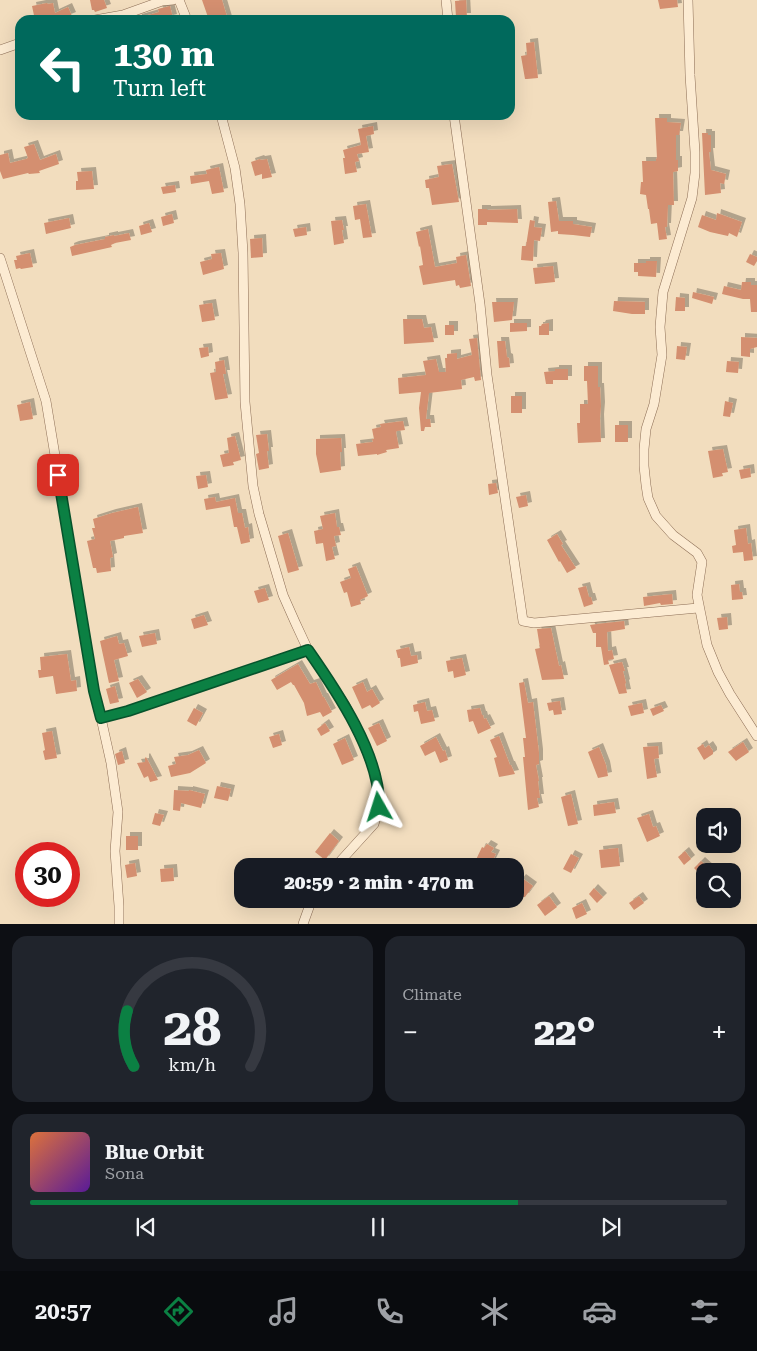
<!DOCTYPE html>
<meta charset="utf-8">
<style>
body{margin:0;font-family:"Roboto Serif",serif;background:#20242c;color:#f1f3f6;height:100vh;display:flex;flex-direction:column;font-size:19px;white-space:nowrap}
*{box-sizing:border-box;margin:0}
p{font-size:16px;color:#9ea1a6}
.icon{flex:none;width:28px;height:28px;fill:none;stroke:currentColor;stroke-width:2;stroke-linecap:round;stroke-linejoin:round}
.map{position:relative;height:924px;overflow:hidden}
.drawer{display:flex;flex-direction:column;gap:12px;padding:12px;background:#0d0f14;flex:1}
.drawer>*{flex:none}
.top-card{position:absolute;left:15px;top:15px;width:500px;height:105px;border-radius:15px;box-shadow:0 5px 20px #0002;background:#00695c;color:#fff;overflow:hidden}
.controls{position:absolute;left:696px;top:808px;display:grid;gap:10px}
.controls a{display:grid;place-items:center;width:45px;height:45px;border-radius:10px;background:#171b24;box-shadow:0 5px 20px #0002;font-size:25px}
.speed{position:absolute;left:15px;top:842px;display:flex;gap:10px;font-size:25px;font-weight:700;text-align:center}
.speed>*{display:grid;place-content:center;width:65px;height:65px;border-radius:50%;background:#171b24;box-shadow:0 5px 20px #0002;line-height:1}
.speed .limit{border:8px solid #d22;background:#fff;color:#111}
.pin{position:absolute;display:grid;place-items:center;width:42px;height:42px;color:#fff;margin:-21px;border-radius:10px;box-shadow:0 2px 8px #0006}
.me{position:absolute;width:55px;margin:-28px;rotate:354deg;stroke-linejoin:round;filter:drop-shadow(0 0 4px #0008)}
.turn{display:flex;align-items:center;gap:18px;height:105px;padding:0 15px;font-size:22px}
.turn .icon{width:65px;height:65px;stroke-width:2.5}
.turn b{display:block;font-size:35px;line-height:42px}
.big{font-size:38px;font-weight:800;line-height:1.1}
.drawer .widget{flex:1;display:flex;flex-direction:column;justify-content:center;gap:8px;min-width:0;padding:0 18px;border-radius:15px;background:#20242c}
.drawer .dial{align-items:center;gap:0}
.dial svg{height:130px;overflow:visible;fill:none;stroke:#363941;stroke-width:7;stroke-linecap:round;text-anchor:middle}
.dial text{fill:#f1f3f6;stroke:none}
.song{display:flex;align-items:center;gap:15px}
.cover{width:60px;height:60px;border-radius:8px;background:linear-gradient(135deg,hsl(20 70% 55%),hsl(270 70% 35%))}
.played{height:5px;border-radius:2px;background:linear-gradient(90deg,#0b8043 70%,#363941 70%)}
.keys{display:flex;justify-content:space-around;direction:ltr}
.heat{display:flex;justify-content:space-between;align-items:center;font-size:28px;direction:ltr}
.drawer .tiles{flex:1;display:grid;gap:12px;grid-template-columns:1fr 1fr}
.widget:last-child{grid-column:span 2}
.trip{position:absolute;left:234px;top:858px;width:290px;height:50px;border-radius:15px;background:#171b24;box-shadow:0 5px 20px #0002;font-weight:800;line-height:50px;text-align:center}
.menu{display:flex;height:80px;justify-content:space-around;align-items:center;background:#090b0e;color:#9ea1a6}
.menu .icon{width:35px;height:35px}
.menu .on{color:#0b8043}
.menu b{font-size:22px;color:#f1f3f6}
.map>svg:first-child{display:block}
</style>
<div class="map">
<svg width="757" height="924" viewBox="0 0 757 924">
<defs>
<filter id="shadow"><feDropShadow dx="4" dy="-4" stdDeviation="0" flood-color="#0004"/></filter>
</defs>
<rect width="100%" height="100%" fill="#f2ddbe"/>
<!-- building -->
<g fill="#d48f6f" filter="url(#shadow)">
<polygon points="90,0 104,0 107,8 95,12 94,10 92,10"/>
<polygon points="202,0 222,0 228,20 209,20"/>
<polygon points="466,0 467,17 456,17 455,1"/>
<polygon points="658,0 677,0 678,7 660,9"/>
<polygon points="47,3 48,4 53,3 55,13 68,7 72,16 62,20 35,20 32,6"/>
<polygon points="170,6 173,18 165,20 138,20 138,18 159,12 158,9"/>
<polygon points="534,42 538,78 527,79 525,79 521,56 527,55 526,43"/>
<polygon points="655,118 667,118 667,122 681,123 679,135 676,135 676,160 678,160 678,171 673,172 674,205 668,205 667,227 665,227 667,239 659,240 657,223 651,224 649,209 648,209 646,195 640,194 641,182 643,182 642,161 656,161 656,159 657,158"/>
<polygon points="373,126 374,134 366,136 369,152 357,154 359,161 355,162 357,172 345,174 343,158 345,158 343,150 361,145 358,129"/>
<polygon points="702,133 708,133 708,135 711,135 711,152 709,152 711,170 726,174 724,184 720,183 721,193 705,195"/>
<polygon points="34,144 40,160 56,154 59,164 39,171 40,173 29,174 28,173 3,179 0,171 0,155 8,153 10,163 26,159 28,158 24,147"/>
<polygon points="260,159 261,160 267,159 272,177 262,179 262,174 255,176 251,162"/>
<polygon points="452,164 459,202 432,205 429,188 426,188 425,180 439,177 437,166"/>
<polygon points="219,167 224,192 212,194 209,181 191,184 190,176 207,174 206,170"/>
<polygon points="92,171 94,189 76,190 76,181 78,181 77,172"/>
<polygon points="175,185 176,192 163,194 161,187"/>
<polygon points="556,201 559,221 573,221 573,224 592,227 590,237 573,235 558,234 558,231 551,232 548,202"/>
<polygon points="366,204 372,237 363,238 360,219 355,220 353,206"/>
<polygon points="478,209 487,209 487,210 517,209 518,223 487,222 487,225 478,225"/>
<polygon points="717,213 742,222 737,237 729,233 728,236 710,232 698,227 702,215 716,220"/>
<polygon points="172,214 174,223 163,226 161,217"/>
<polygon points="69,218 71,228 46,234 44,223"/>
<polygon points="342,220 344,230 342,230 344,243 334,245 331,221"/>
<polygon points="530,220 535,221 534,227 542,228 540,241 534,240 533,261 521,260 522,246 526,246"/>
<polygon points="149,223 152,232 141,235 139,226"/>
<polygon points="306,227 307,235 295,237 293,229"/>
<polygon points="428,229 435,267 457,263 456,257 466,255 471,286 460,288 459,285 456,286 455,280 423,285 419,266 423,265 420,246 419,247 416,232"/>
<polygon points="129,233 131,240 115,243 111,245 112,247 72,256 70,247 75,245 105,239 105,237 114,235 114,236"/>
<polygon points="262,238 263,257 251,258 250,239"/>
<polygon points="30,253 33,267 21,269 20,268 16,269 14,260 17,260 16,256"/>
<polygon points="221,253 224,269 203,275 200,262 212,259 211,254"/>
<polygon points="750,254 757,257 757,261 754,266 746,262"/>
<polygon points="646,261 657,261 656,277 638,276 638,272 634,272 634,263 646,263"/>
<polygon points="553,266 555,282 535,284 533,268"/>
<polygon points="742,282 751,282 751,285 757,285 757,312 751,312 750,299 743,299 722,294 724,286 741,290"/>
<polygon points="693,292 714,297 712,304 692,298"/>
<polygon points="676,297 685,298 685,311 675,311"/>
<polygon points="614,301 645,302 645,314 632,314 613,311"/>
<polygon points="492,302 514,302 512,320 494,322"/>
<polygon points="212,303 215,320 202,322 199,305"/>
<polygon points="403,319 422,319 424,328 431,327 434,342 404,344"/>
<polygon points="510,323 527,323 527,331 510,332"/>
<polygon points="549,323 549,335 539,335 539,326 541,326 542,324"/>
<rect x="445" y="325" width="9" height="10"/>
<polygon points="741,337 757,338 757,347 750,349 750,357 741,356"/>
<polygon points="477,338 481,380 475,381 474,377 461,380 462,389 429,393 426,419 430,419 431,427 425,427 424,431 421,431 419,408 421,392 399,394 398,378 426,375 423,361 436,359 439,372 446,372 445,358 447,358 447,354 457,353 457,359 472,355 469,339"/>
<polygon points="497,341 505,341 507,357 509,358 510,367 499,368"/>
<polygon points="677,346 687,347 685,360 676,359"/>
<polygon points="208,347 209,356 201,358 199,348"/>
<polygon points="224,360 226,374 223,374 228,398 215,400 210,373 216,372 215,362"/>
<polygon points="727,361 739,362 738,373 726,372"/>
<polygon points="584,366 598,366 598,387 600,387 601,406 600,418 601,442 578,443 577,423 580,423 580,404 588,404 587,381 584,381"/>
<polygon points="555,369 568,369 568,380 553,380 553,384 546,384 544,372 555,371"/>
<rect x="511" y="396" width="11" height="17"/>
<polygon points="725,401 733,403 730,417 723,416"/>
<polygon points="30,402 33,419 20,421 17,405"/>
<polygon points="403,421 405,430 397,431 396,432 399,448 386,450 387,452 377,455 377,454 358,456 356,444 373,442 372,439 374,439 372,429 381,427 380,424"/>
<rect x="615" y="425" width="13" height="17"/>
<polygon points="267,434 269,451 267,451 269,468 259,470 256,454 259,453 256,435"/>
<polygon points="235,436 241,460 233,462 234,465 223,467 220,455 229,453 227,438"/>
<polygon points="341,438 342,452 340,452 341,470 320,473 316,454 316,439"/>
<polygon points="723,449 728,472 722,473 723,476 713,478 708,451"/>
<polygon points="750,468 751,477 741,479 739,470"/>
<polygon points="206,475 208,487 198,489 196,476"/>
<polygon points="496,483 498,493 489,495 488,484"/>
<polygon points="526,495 528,506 519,508 516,497"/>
<polygon points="215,497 216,502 235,498 238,513 242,513 245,528 248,527 250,542 241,544 237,527 234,527 230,506 206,510 204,499"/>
<polygon points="138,507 143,533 124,536 124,538 110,541 113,557 110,558 111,571 97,573 96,568 93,568 87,541 95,539 92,528 95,528 93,519 112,513"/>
<polygon points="335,513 337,527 339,527 341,535 334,536 336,546 332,547 335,559 326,561 323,543 316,544 314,531 323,529 320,516"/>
<polygon points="746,528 748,544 751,543 753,560 744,561 743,552 733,553 732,546 736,545 734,530"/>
<polygon points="288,533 299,570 288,573 278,536"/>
<polygon points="557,534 563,544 561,545 576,568 567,573 560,561 559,562 547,540"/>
<polygon points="356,566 368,596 360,600 361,604 351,607 347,592 344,593 340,582 351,578 348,569"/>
<polygon points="739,584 740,592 742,592 743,599 732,600 731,585"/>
<polygon points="586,586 589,597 591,597 593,604 584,607 578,588"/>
<polygon points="265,588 269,600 258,603 254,591"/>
<polygon points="672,594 673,604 661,605 660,603 644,606 643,597"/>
<polygon points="204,615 208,625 194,629 191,619"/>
<polygon points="727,617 728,629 719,630 717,618"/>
<polygon points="624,621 625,629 607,632 608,651 612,650 614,659 608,660 609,664 604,665 601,647 596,647 596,633 593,633 590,625 597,624"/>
<polygon points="551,628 559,666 561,665 564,679 542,680 535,649 540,648 537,629"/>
<polygon points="155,633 157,644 142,647 139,636"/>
<polygon points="117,636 119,644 124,643 128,656 114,660 119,681 109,683 100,641"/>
<polygon points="409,647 411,656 417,655 418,663 401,667 400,658 398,658 396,650"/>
<polygon points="67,654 71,681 76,680 77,691 56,694 53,676 39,678 38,670 41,670 40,657"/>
<polygon points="462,658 466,675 454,678 453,671 448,672 446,661"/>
<polygon points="622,662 625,671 623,671 626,683 625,684 627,693 619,694 609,665"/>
<polygon points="298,664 310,684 316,682 323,697 324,697 332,712 323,717 320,712 307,716 304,703 294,685 293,685 291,682 277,690 271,680"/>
<polygon points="138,679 147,692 137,698 129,683"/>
<polygon points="363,682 367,692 372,689 380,703 372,708 370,705 362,709 352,687"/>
<polygon points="524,682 528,703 533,702 539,753 539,764 536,765 539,781 538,781 540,798 537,798 539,807 528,810 523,757 525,757 523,738 526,738 519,683"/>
<polygon points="115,686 119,702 110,704 106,689"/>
<polygon points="560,701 562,714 554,715 553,710 549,711 547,703"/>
<polygon points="425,702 427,711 432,710 435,721 421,724 418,711 414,712 413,705"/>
<polygon points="642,703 644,713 631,716 628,706"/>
<polygon points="661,705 664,711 653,716 650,709"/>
<polygon points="194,708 203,713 196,726 187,721"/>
<polygon points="480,708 482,715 483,715 484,719 486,718 491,728 478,734 473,721 469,722 467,710"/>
<polygon points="325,723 330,731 321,736 317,729"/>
<polygon points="379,723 387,741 377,746 368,728"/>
<polygon points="52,731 57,758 45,760 43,751 45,750 42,733"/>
<polygon points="279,734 282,745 273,748 269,737"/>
<polygon points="499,736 510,765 511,765 515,774 499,777 494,758 497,757 490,740"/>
<polygon points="436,737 443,751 445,750 448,760 440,763 435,751 425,756 420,746"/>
<polygon points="345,738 354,760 342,765 333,744"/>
<polygon points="743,742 749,752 736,761 728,752"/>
<polygon points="703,744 705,748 709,745 713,751 713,754 704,760 697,748"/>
<polygon points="658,746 659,758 654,759 657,777 647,779 643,747"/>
<polygon points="599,747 606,765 608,776 598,778 588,752"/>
<polygon points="199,750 206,763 190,773 171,777 168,766 176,764 174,757 188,755"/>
<polygon points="122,751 125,763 118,765 115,754"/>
<polygon points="146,757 154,772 158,780 150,782 148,776 144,778 137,763 145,762 145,758"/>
<polygon points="217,786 231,789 228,801 214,798"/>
<polygon points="174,790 189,791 189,790 205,794 201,808 181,803 180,811 173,810"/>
<polygon points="571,794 578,824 568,826 561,797"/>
<polygon points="614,802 616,813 594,816 593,805"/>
<polygon points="155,813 164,815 160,826 152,824"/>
<polygon points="649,814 653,827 656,826 660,836 647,842 637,818"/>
<polygon points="330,833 339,841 325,860 315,852"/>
<rect x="126" y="836" width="12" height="14"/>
<polygon points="487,844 494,848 491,852 496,854 490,866 473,866 482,847 484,848"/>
<polygon points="618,848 620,866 601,868 599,850"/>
<polygon points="685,851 691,859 684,865 678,857"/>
<polygon points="571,854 579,858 571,873 563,869"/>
<polygon points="701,861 710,869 707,871 705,871 704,875 701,875 694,868"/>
<polygon points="135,863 137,876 127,878 125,865"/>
<polygon points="173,868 174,881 161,882 160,869"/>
<polygon points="522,878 533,886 525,897 522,897 515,892 515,887"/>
<polygon points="594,888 603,897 597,903 589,894"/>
<polygon points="549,896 557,907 545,916 537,905"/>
<polygon points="639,896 644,903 634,910 629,903"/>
<polygon points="582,903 587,914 576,919 572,908"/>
</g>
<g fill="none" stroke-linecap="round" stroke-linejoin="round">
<defs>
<g id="minor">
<polyline points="179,0 187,20"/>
<polyline points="446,0 448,20"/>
<polyline points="688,0 690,75 695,152 695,173 692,198 663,292 660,327 662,355 654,404 646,429 644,449 644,466 646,485 648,498 656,516 673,535 697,553 702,562 697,595 707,645 718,672 730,694 757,736"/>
<polyline points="95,20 123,15 162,1 173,0"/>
<polyline points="0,50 20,43"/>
<polyline points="221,115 235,168 240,204 243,253 245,402 253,486 259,514 283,595 295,622 308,650 345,705 364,744 374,771 380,795 379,807 374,824 336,866"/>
<polyline points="454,115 480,304 487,375 523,621 534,623 698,608"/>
<polyline points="0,258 46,401 94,691 101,718 128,711 308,650"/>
<polyline points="101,718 111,763 118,812 115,851 119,906 119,924"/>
<polyline points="303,924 312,899"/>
</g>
</defs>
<!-- minor casing -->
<use href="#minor" stroke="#8c6d55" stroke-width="10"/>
<!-- minor -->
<use href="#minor" stroke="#fcebd2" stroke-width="9"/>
</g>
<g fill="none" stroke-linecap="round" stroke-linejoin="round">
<defs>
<path id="route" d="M58,475L94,691L101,718L128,711L308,650C336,690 381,756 379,807"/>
</defs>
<!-- route casing -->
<use href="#route" stroke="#07532c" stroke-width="12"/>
<!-- route -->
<use href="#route" stroke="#0b8043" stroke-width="9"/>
</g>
</svg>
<div class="controls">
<a><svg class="icon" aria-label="sound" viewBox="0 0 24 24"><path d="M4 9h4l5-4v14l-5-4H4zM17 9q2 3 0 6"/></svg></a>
<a><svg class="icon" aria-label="search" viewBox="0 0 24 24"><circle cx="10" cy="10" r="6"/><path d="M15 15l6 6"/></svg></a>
</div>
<div class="speed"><div class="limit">30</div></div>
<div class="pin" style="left:58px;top:475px;background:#d93025"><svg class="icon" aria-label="arrive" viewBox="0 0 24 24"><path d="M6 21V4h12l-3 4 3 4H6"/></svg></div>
<svg class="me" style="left:379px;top:807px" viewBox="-20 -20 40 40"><path d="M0-17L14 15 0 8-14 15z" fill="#0b8043" stroke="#fff" stroke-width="4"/></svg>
<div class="trip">20:59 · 2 min · 470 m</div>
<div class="top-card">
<div class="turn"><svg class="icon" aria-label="left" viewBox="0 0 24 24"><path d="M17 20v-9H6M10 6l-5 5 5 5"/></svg><div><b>130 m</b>Turn left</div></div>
</div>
</div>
<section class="drawer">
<div class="tiles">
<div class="widget dial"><svg viewBox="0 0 100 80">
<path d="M14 69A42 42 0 1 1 86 69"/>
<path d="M14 69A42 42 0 0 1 10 35" stroke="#0b8043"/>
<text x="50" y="56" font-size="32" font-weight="700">28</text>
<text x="50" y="72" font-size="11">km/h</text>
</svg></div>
<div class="widget"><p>Climate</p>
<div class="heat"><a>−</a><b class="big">22°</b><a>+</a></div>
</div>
<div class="widget">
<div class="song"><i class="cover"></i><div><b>Blue Orbit</b><p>Sona</p></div></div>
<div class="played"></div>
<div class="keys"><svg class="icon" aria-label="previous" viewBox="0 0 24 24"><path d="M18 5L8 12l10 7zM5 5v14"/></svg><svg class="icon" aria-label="pause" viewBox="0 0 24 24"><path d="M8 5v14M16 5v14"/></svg><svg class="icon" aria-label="next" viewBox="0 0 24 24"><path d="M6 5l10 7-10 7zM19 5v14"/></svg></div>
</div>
</div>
</section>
<nav class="menu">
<b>20:57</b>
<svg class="icon on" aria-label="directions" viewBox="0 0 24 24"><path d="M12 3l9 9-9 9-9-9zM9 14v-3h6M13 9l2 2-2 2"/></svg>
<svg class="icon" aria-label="music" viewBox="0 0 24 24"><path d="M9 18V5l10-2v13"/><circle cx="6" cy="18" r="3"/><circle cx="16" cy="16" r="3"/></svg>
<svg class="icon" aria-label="phone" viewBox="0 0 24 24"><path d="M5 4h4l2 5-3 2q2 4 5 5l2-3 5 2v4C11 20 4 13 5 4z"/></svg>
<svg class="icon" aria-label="climate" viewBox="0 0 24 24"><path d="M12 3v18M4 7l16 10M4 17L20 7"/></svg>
<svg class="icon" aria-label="car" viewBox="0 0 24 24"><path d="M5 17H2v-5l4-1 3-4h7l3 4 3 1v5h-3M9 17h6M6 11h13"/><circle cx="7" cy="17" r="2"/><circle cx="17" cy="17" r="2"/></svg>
<svg class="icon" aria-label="filters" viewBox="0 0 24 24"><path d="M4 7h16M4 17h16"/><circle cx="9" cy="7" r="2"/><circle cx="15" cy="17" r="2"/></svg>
</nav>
